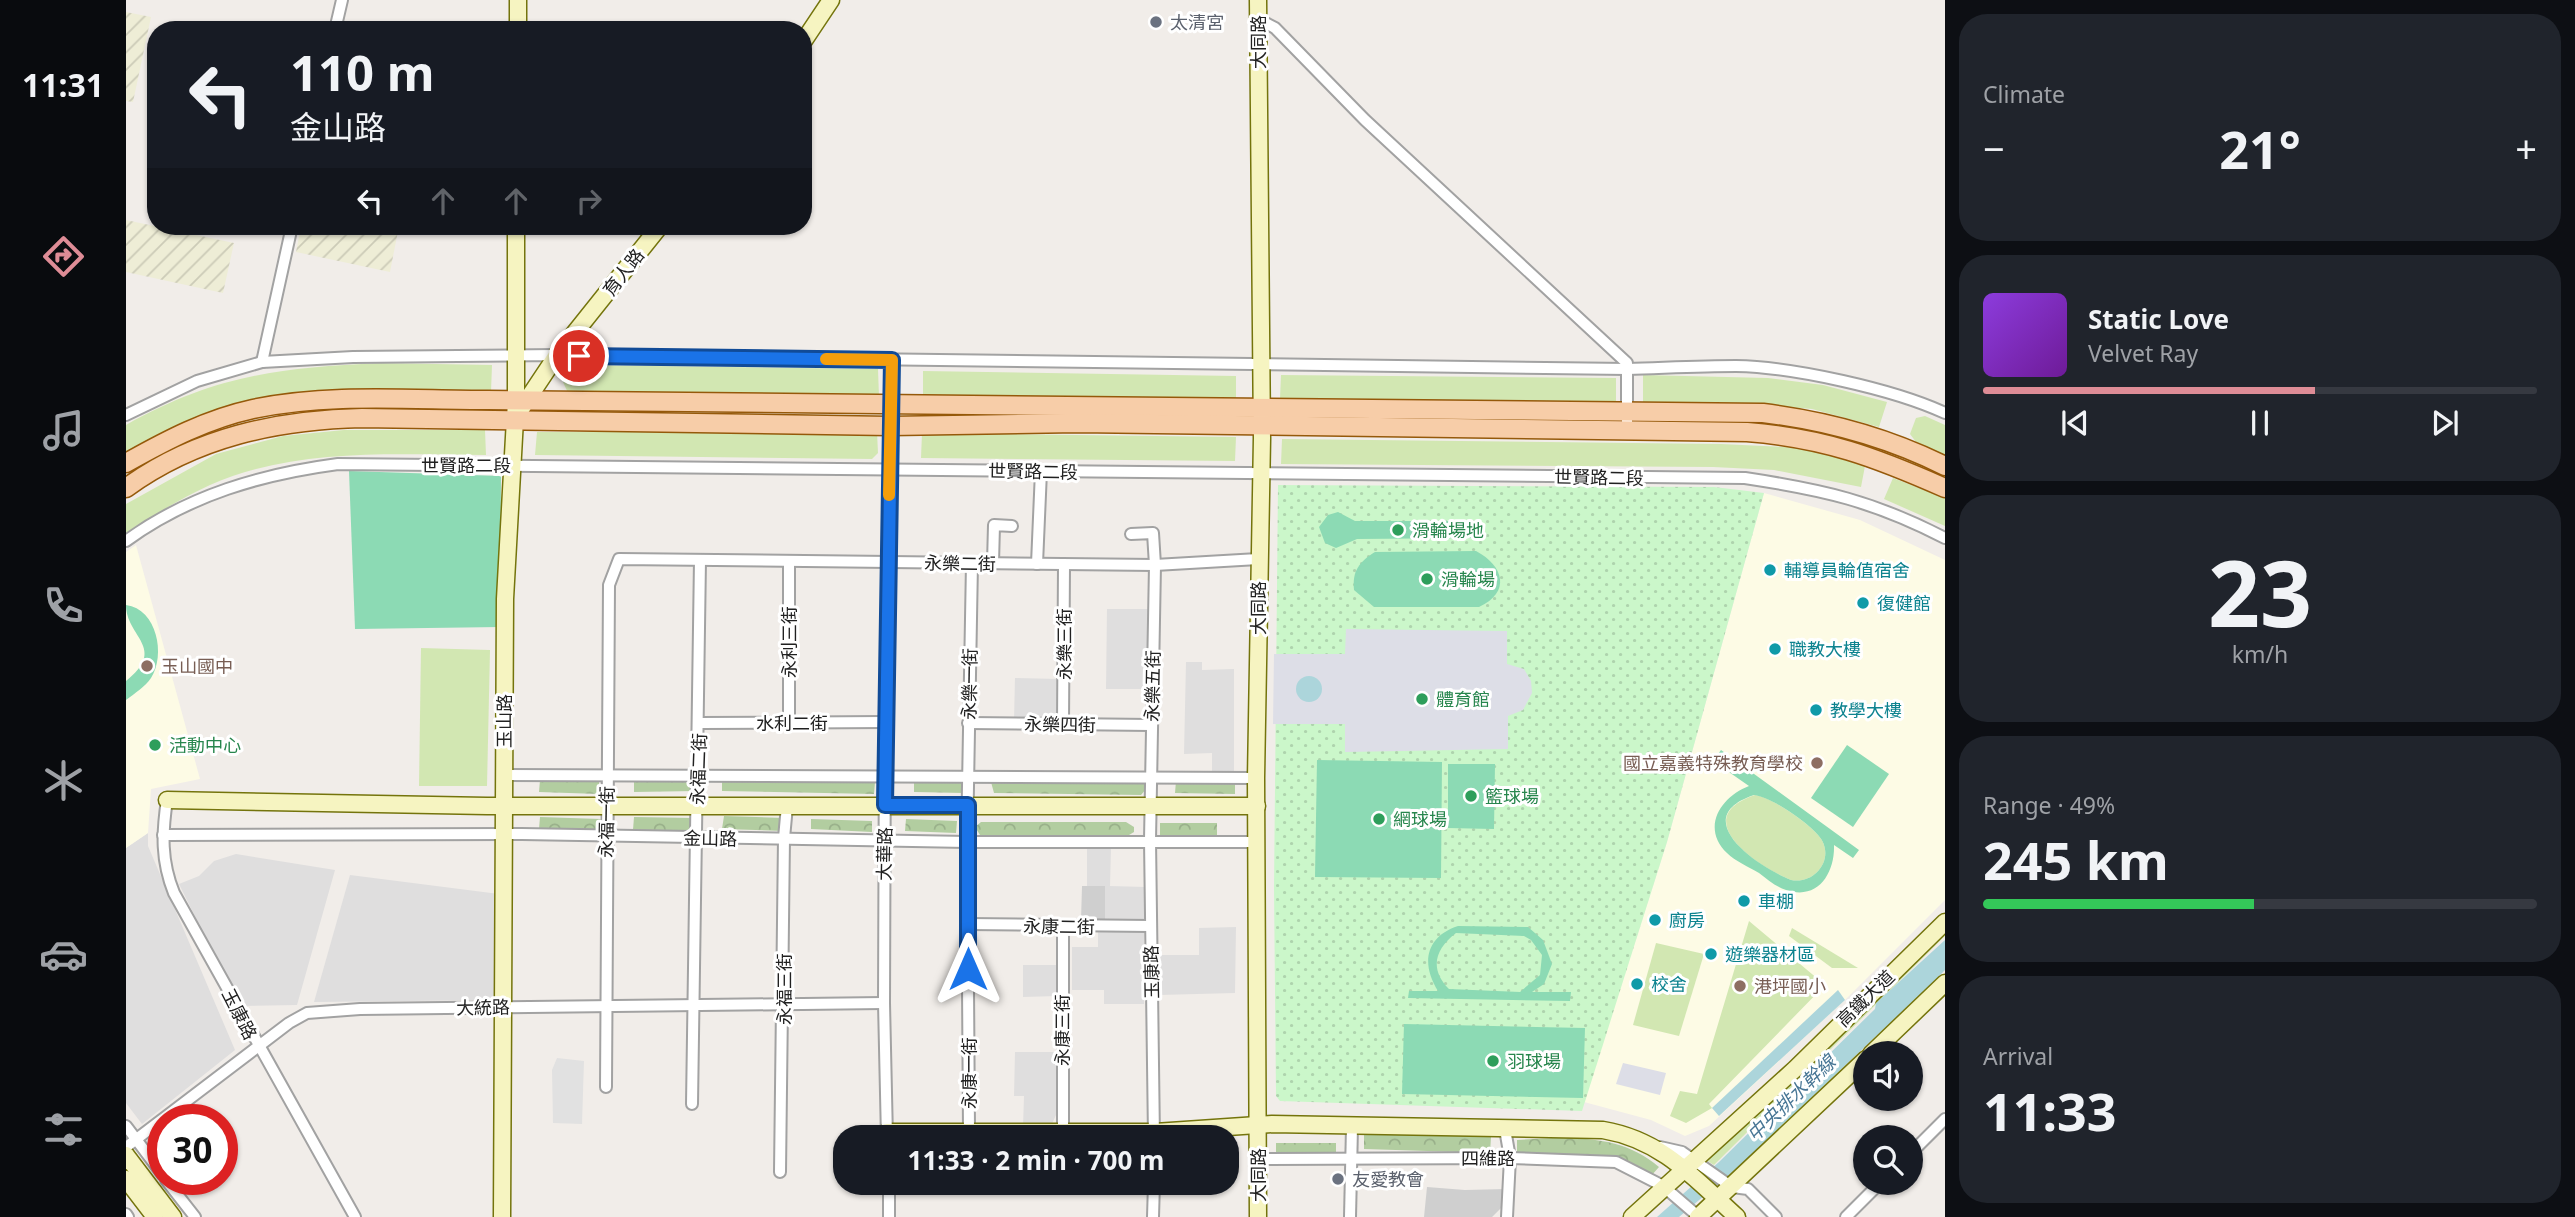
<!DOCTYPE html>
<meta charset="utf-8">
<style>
body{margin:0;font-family:"Noto Sans","Noto Sans TC",sans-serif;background:#20242c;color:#f1f3f6;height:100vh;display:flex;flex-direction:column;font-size:26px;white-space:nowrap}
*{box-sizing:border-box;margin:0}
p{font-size:23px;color:#9ea1a6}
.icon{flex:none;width:38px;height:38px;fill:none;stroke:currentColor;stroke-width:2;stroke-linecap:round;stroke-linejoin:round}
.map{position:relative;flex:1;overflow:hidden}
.panel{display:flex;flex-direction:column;gap:14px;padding:14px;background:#0d0f14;width:630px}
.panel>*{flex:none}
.banner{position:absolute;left:21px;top:21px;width:665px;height:214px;border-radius:28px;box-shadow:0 2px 5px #0004;background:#171b24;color:#f1f3f6;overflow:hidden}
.controls{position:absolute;left:1727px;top:1041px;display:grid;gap:14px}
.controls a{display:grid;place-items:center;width:70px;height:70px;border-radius:50%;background:#171b24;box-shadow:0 2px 5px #0004;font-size:35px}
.speed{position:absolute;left:21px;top:1104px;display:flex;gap:14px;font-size:35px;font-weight:700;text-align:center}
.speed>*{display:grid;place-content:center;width:91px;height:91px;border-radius:50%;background:#171b24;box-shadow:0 2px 5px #0004;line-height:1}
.speed .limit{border:10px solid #d22;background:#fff;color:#111}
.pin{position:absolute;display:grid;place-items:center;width:60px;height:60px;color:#fff;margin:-30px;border:4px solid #fff;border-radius:50%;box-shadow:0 2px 7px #0007}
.me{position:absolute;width:77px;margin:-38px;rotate:0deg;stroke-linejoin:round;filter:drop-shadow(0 0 5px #0008)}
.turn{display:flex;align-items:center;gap:24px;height:147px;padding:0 28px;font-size:32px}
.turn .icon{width:91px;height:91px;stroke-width:2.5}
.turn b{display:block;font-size:49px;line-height:60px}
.lanes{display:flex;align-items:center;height:66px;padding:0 28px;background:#0003;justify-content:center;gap:35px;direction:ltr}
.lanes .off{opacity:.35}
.big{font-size:52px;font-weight:700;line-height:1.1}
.panel .card{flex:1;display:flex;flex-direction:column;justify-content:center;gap:10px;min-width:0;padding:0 24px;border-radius:28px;background:#20242c}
.panel .dial{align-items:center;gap:0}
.dial b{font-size:91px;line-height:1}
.song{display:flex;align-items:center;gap:21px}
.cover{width:84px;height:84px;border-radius:10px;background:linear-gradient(135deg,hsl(270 70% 55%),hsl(280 70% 35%))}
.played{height:7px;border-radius:4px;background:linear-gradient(90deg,#de8c96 60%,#363941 60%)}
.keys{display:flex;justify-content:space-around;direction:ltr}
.heat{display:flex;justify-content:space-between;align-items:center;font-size:38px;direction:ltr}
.charge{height:10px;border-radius:5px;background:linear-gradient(90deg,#34c759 49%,#363941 0)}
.trip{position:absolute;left:707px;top:1125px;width:406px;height:70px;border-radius:28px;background:#171b24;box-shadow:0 2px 5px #0004;font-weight:700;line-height:70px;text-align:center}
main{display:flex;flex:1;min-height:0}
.tabs{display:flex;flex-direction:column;width:126px;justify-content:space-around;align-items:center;background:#090b0e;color:#9ea1a6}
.tabs .icon{width:49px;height:49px}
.tabs .current{color:#de8c96}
.tabs b{font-size:32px;color:#f1f3f6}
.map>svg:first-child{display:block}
</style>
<main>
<nav class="tabs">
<b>11:31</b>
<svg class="icon current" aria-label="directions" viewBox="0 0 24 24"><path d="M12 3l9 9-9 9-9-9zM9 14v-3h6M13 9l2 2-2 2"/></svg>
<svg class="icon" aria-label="music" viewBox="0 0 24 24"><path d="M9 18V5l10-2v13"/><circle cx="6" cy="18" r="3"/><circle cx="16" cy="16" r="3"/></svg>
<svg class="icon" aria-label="phone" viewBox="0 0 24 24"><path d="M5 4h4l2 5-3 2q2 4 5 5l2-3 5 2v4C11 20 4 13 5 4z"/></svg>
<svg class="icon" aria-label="climate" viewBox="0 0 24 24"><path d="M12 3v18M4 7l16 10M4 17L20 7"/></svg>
<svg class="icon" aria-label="car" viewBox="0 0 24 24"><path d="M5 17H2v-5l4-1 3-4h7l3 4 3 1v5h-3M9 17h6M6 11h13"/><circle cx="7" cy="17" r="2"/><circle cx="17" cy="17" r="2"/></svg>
<svg class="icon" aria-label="filters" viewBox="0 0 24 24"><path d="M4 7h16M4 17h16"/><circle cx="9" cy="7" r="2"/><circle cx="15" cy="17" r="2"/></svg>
</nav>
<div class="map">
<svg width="1819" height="1217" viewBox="0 0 1819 1217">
<defs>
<pattern id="farmland-furrows" width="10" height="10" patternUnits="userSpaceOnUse" patternTransform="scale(1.75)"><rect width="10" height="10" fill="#eeedd6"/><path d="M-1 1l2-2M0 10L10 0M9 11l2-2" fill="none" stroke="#cccbb7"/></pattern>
<pattern id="forest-crowns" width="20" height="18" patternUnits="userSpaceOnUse" patternTransform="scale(1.75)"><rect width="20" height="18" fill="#b2cda0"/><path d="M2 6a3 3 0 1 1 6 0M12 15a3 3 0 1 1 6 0" fill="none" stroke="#99b08a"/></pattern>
<pattern id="park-dots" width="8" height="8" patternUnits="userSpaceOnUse" patternTransform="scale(1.75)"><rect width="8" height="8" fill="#cbf7ca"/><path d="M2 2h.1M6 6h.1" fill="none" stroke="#aed3ad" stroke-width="1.8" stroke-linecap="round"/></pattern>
</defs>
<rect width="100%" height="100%" fill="#f1ede9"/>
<!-- residential -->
<g fill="#dfdede">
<polygon points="981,609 1022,609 1021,689 980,689"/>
<polygon points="1060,662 1076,662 1076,670 1108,669 1108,775 1086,778 1086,753 1058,754"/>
<polygon points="889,678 933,679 932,721 888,720"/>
<polygon points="22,833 22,846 109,1050 16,1124 0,1103 0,848"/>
<polygon points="961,848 985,848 984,886 1019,887 1019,921 979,921 979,886 961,886"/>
<polygon points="110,854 209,870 171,1005 113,1006 53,884 73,876 88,861"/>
<polygon points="224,875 373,894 374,1000 188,1002"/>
<polygon points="1110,927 1109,993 1033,995 1033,955 1073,955 1073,928"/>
<polygon points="972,931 1018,931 1018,1004 978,1004 978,990 946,990 946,947 972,947"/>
<polygon points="897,965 931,965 931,996 897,997"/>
<polygon points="889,1052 931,1052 930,1115 925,1126 897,1127 898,1096 888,1096"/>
</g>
<!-- education -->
<g fill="#fdfbe5">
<polygon points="1638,493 1734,520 1819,560 1819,900 1719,1000 1583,1126 1559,1136 1525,1120 1458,1102 1541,842"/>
<polygon points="10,545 74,779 25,789 22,833 0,848 0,552"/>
</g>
<!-- religious -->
<g fill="#cfcfcf">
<polygon points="956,886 979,886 979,921 955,921"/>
<polygon points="1301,1187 1339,1190 1380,1189 1378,1205 1366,1217 1298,1217"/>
</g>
<!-- farmland -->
<g fill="url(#farmland-furrows)">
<polygon points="0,12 25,17 7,102 0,101"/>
<polygon points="0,220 108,243 97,293 0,272"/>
<polygon points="175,226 273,226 264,272 170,252"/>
</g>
<!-- grass -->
<g fill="#d2e7b2">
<path d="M253,363L366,365L365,392L317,391L55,425L0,453V425C89,375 153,368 253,363Z"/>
<polygon points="451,365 752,369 753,397 442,393 437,382"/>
<polygon points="797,371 1110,376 1110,400 797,395"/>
<polygon points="1155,375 1490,378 1490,405 1154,399"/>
<polygon points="1517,375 1642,378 1697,385 1761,402 1753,427 1686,409 1612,403 1517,403"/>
<polygon points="1799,416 1819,425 1819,456 1790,442 1784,434 1790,418"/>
<path d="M218,430H359L360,455C268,455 170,447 84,485C55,498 27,516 0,533V504L90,454L157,436Z"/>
<polygon points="411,432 751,432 752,453 746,459 409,455"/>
<polygon points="796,433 1110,437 1109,461 795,458"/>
<polygon points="1156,439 1595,444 1679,448 1739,466 1735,487 1648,470 1587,467 1155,464"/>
<polygon points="1767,478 1819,498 1819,526 1758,499"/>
<polygon points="295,648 364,650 361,786 293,786"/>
<path d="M1629,795C1645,797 1680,821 1692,835C1711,856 1690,885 1665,880C1632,867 1560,818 1629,795Z"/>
<polygon points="1623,921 1699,985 1583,1104 1586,1108 1560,1123 1544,1116 1554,1091 1571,1094"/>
<polygon points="1666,928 1732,968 1706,968 1663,936"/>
<polygon points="1819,929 1819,936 1588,1165 1580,1160"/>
<polygon points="1530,943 1578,954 1553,1036 1507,1025"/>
</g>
<!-- forest -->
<g fill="url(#forest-crowns)">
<polygon points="414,780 473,782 473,794 413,792"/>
<polygon points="508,780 570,781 570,791 508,792"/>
<polygon points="788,780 839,782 838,793 788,792"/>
<polygon points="596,781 749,782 748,794 596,791"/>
<polygon points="1050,781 1109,782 1109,794 1049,793"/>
<polygon points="865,782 1014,782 1019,784 1020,789 1015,795 868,793"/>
<polygon points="598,816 658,818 658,831 596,829"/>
<polygon points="414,817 475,819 474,829 413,829"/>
<polygon points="508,817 567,818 567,830 507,830"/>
<polygon points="685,819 746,821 746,832 685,829"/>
<polygon points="780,819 831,821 830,833 779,831"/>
<polygon points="855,822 1000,822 1008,827 1008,832 1003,835 854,835 849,827"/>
<polygon points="1034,823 1091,823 1091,837 1034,836"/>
<polygon points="1238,1133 1365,1137 1364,1153 1238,1149"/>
<path d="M1391,1140C1441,1137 1494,1133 1533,1167L1525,1176L1488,1156L1391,1153Z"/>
<rect x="1150" y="1143" width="60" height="14"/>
</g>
<!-- park -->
<polygon fill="url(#park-dots)" points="1152,485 1588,487 1638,493 1541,842 1456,1111 1154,1101 1150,1096 1148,888"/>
<!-- pitch -->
<g fill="#8cdab4" fill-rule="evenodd">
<polygon points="223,471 375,476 374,627 229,629"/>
<polygon points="1212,512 1229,521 1350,521 1350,538 1231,539 1210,548 1199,543 1193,527 1202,515"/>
<path d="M1350,551C1378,566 1385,592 1353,607H1248L1228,590C1226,571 1233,562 1249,552Z"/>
<path d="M0,605C31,609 40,655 25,678C19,687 9,693 0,700V681C42,648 0,637 0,605Z"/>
<polygon points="1721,745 1763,774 1727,827 1685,798"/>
<path d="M1595,750L1733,850L1727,858L1708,845C1709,873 1692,901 1660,890C1650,887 1641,879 1633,873C1623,867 1609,861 1601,853C1574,827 1596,796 1623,786L1587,761ZM1628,795C1645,797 1680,821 1692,835C1711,856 1690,885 1665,880C1632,867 1560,818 1628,795Z"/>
<polygon points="1191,760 1316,762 1315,878 1189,877"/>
<polygon points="1322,764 1369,764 1368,829 1322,828"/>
<path d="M1332,926L1402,927L1417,940L1426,964L1418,984L1406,992H1445L1444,1001L1282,998L1283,991H1312C1295,964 1299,937 1332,926ZM1330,933L1398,936L1405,940L1416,955L1414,975L1394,992L1323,989C1303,969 1309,949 1330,933Z"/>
<polygon points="1278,1024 1459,1028 1457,1098 1276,1094"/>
</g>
<!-- parking -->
<polygon fill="#e1e1e1" points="431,1058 458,1061 456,1124 427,1123 426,1070"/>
<!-- plaza -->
<g fill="#dddee7">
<polygon points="1220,629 1381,631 1381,664 1398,669 1405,681 1406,693 1397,710 1382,716 1382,749 1219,752 1219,724 1147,724 1148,654 1219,654"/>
<polygon points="1497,1063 1540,1073 1534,1095 1490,1084"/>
</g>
<!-- water -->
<g fill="#acd5db">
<circle cx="1183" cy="689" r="13"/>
<polygon points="1819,940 1819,970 1805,984 1611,1168 1553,1217 1531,1217 1593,1162 1749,1009 1750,1003"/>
<polygon points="1712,990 1719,1000 1593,1116 1586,1108"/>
</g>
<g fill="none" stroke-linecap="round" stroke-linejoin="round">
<defs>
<g id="street">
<polyline points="1132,19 1149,28 1239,120 1501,363 1501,431"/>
<polyline points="209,30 216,0"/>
<polyline points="136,362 166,226"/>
<path d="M0,415L71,381L136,362L227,357L431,355L1502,369C1538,368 1574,366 1610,366C1667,367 1767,389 1819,413"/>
<polyline points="1005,534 1027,533 1029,565 1024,840 1028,1138"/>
<path d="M0,541C63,495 136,474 212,464L1619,478C1698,490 1747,501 1819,538"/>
<polyline points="663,561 663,723"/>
<polyline points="867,563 868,525 886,526"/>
<polyline points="911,564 915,471"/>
<polyline points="574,723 759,722"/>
<polyline points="842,723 1025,725"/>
<polyline points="937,724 938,565"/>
<polyline points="378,775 1130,778"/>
<path d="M41,800C36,833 35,861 48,893L229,1217"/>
<polyline points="37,835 396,834 841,842 1131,842"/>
<polyline points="842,924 1024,926"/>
<polyline points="480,1087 483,585 493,559 1029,565 1132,559"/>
<polyline points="566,1104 574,560"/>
<polyline points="0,1126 37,1175"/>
<polyline points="1379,1129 1384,1158 1381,1217"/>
<polyline points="843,1130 841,842 846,563"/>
<polyline points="937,1132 937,927"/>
<polyline points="761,1138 758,1003 759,722 766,360"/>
<polyline points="0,1147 163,1023 181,1013 234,1009 758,1003"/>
<polyline points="1534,1147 1556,1152 1606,1187 1622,1189 1650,1217"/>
<polyline points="1785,1153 1819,1119"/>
<polyline points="1133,1159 1384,1158 1490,1162 1537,1186 1573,1217"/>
<polyline points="654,1172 658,838 661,806"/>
<polyline points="40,1180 69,1217"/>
<polyline points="0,1214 2,1217"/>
<polyline points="763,1217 763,1183"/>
<polyline points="1027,1217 1028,1183"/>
<polyline points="1224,1217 1226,1127"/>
<polyline points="1720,1217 1754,1183"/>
</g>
<g id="secondary">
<polyline points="392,30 392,0"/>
<polyline points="677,42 705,0"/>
<polyline points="395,409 431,355 534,226"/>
<polyline points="41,800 361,806 1131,806"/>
<polyline points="1745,1054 1819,983"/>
<path d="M761,1132H1029L1146,1124L1477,1130C1536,1140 1568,1178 1611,1217"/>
<polyline points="0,1155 47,1217"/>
<polyline points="0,1179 29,1217"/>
<polyline points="376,1217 379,599 390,401 390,226"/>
<polyline points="1132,1217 1130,778 1136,438 1132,0"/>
<polyline points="1506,1217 1669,1069 1819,922"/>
<polyline points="1572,1217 1740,1059"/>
</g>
<g id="primary">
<path d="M0,463C41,440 81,419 127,409C203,393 284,400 361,400L1637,413C1702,421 1761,437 1819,466"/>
<path d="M0,488C70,437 151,420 236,418L764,426L952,423L1621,432C1698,438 1749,457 1819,488"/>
</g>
</defs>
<!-- street casing -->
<use href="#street" stroke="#a2a2a2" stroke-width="14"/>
<!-- secondary casing -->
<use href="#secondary" stroke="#74740c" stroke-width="19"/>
<!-- primary casing -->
<use href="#primary" stroke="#95590a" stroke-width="21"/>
<!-- street -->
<use href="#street" stroke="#fff" stroke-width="10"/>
<!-- secondary -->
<use href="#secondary" stroke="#f6f4c1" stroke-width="16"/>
<!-- primary -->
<use href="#primary" stroke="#f7cda8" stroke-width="18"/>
</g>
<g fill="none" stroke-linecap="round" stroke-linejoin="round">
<defs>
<polyline id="route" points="453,356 766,360 759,805 842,805 842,969"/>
</defs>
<!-- route casing -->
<use href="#route" stroke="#114b97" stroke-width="18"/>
<!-- route -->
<use href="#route" stroke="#1a73e8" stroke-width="12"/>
<!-- slow -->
<polyline stroke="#f59e0b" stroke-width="12" points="700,359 766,360 763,495"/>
</g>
<!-- markers -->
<g fill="#6b7280" stroke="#fff" stroke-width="2.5">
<circle cx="1030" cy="22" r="7"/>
<circle cx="1212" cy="1179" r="7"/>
</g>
<g fill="#2e9e5b" stroke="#fff" stroke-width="2.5">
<circle cx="1272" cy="530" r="7"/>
<circle cx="1301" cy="579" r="7"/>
<circle cx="1296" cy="699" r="7"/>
<circle cx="29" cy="745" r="7"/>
<circle cx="1345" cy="796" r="7"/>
<circle cx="1253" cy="819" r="7"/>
<circle cx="1367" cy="1061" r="7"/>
</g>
<g fill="#0f9aa8" stroke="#fff" stroke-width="2.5">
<circle cx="1644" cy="570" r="7"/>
<circle cx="1737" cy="603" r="7"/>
<circle cx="1649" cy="649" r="7"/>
<circle cx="1690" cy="710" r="7"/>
<circle cx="1618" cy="901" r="7"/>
<circle cx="1529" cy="920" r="7"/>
<circle cx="1585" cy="954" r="7"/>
<circle cx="1511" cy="984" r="7"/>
</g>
<g fill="#8d6e63" stroke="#fff" stroke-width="2.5">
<circle cx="21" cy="666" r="7"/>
<circle cx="1691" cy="763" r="7"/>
<circle cx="1614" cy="986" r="7"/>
</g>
<g text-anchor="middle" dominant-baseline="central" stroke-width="6" stroke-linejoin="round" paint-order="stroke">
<!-- worship labels -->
<g font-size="18" fill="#5b616d" stroke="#fff" text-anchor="start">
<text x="1044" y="22">太清宮</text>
<text x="1226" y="1179">友愛教會</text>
</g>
<!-- street labels -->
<g font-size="18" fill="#212121" stroke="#fff">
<text transform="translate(1132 42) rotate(-90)">大同路</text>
<text transform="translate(497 272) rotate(-52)">育人路</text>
<text x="340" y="465">世賢路二段</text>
<text transform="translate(907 471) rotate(1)">世賢路二段</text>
<text transform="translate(1473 477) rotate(1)">世賢路二段</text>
<text transform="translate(834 563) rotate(1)">永樂二街</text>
<text transform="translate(1132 608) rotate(-90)">大同路</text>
<text transform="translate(663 642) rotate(-90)">永利三街</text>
<text transform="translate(938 644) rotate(-90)">永樂三街</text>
<text transform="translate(843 684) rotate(-89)">永樂一街</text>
<text transform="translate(1026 686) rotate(-89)">永樂五街</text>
<text transform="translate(378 721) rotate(-90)">玉山路</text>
<text x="666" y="723">水利二街</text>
<text transform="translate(934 724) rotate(1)">永樂四街</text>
<text transform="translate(572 769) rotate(-88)">永福二街</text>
<text transform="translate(480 822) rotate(-89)">永福一街</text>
<text transform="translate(584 838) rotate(1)">金山路</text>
<text transform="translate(758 854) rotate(-89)">大華路</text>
<text transform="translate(933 926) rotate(1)">永康二街</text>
<text transform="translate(1025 972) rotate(-91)">玉康路</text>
<text transform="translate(658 989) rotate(-90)">永福三街</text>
<text transform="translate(1739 998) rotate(-44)">高鐵大道</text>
<text transform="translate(357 1007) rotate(-1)">大統路</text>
<text transform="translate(114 1014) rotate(63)">玉康路</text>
<text transform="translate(936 1030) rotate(-90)">永康三街</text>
<text transform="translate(843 1073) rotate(-90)">永康一街</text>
<text x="1362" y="1158">四維路</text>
<text transform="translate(1132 1175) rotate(-90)">大同路</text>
</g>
<!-- leisure labels -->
<g font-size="18" fill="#27864d" stroke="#fff" text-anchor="start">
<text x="1286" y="530">滑輪場地</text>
<text x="1315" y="579">滑輪場</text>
<text x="1310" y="699">體育館</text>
<text x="43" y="745">活動中心</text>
<text x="1359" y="796">籃球場</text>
<text x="1267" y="819">網球場</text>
<text x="1381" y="1061">羽球場</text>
</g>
<!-- culture labels -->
<g font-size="18" fill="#0d838f" stroke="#fff" text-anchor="start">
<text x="1658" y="570">輔導員輪值宿舍</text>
<text x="1751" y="603">復健館</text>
<text x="1663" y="649">職教大樓</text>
<text x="1704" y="710">教學大樓</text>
<text x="1632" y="901">車棚</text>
<text x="1543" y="920">廚房</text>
<text x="1599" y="954">遊樂器材區</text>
<text x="1525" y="984">校舍</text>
</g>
<!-- education labels -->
<g font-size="18" fill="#785e54" stroke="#fff" text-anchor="start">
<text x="35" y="666">玉山國中</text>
<text x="1677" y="763" text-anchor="end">國立嘉義特殊教育學校</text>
<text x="1628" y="986">港坪國小</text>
</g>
<!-- water labels -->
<g font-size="19" font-style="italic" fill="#487695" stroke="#fff">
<text transform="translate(1665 1098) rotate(-44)">中央排水幹線</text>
</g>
</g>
</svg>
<div class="controls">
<a><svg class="icon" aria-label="sound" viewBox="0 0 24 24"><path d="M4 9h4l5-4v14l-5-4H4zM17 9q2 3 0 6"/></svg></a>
<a><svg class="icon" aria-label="search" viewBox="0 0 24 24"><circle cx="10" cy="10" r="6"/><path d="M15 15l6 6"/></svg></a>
</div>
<div class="speed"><div class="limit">30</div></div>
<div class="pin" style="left:453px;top:356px;background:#d93025"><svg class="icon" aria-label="arrive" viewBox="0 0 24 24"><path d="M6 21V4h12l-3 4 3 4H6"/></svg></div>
<svg class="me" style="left:842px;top:969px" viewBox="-20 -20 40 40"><path d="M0-17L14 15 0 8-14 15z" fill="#1a73e8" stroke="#fff" stroke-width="4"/></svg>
<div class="trip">11:33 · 2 min · 700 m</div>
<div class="banner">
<div class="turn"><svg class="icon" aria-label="left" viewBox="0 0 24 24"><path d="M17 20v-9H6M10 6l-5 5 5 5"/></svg><div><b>110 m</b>金山路</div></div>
<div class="lanes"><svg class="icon" aria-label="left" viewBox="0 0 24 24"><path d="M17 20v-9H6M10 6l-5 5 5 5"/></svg><svg class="icon off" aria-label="ahead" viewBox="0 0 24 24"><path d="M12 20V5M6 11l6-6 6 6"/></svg><svg class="icon off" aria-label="ahead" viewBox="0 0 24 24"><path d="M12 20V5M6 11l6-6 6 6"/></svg><svg class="icon off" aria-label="right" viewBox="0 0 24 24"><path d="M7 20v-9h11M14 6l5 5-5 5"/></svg></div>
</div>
</div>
<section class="panel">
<div class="card"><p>Climate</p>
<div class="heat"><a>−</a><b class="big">21°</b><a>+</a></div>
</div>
<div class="card">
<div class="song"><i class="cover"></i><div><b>Static Love</b><p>Velvet Ray</p></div></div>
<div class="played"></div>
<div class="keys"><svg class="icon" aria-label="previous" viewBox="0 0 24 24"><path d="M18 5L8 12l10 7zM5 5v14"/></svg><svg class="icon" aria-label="pause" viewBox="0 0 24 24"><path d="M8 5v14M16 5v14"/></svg><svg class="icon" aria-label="next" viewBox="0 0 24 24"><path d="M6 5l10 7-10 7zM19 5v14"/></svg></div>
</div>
<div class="card dial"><b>23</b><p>km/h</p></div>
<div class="card"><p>Range · 49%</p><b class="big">245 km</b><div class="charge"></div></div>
<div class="card"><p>Arrival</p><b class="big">11:33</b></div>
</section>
</main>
